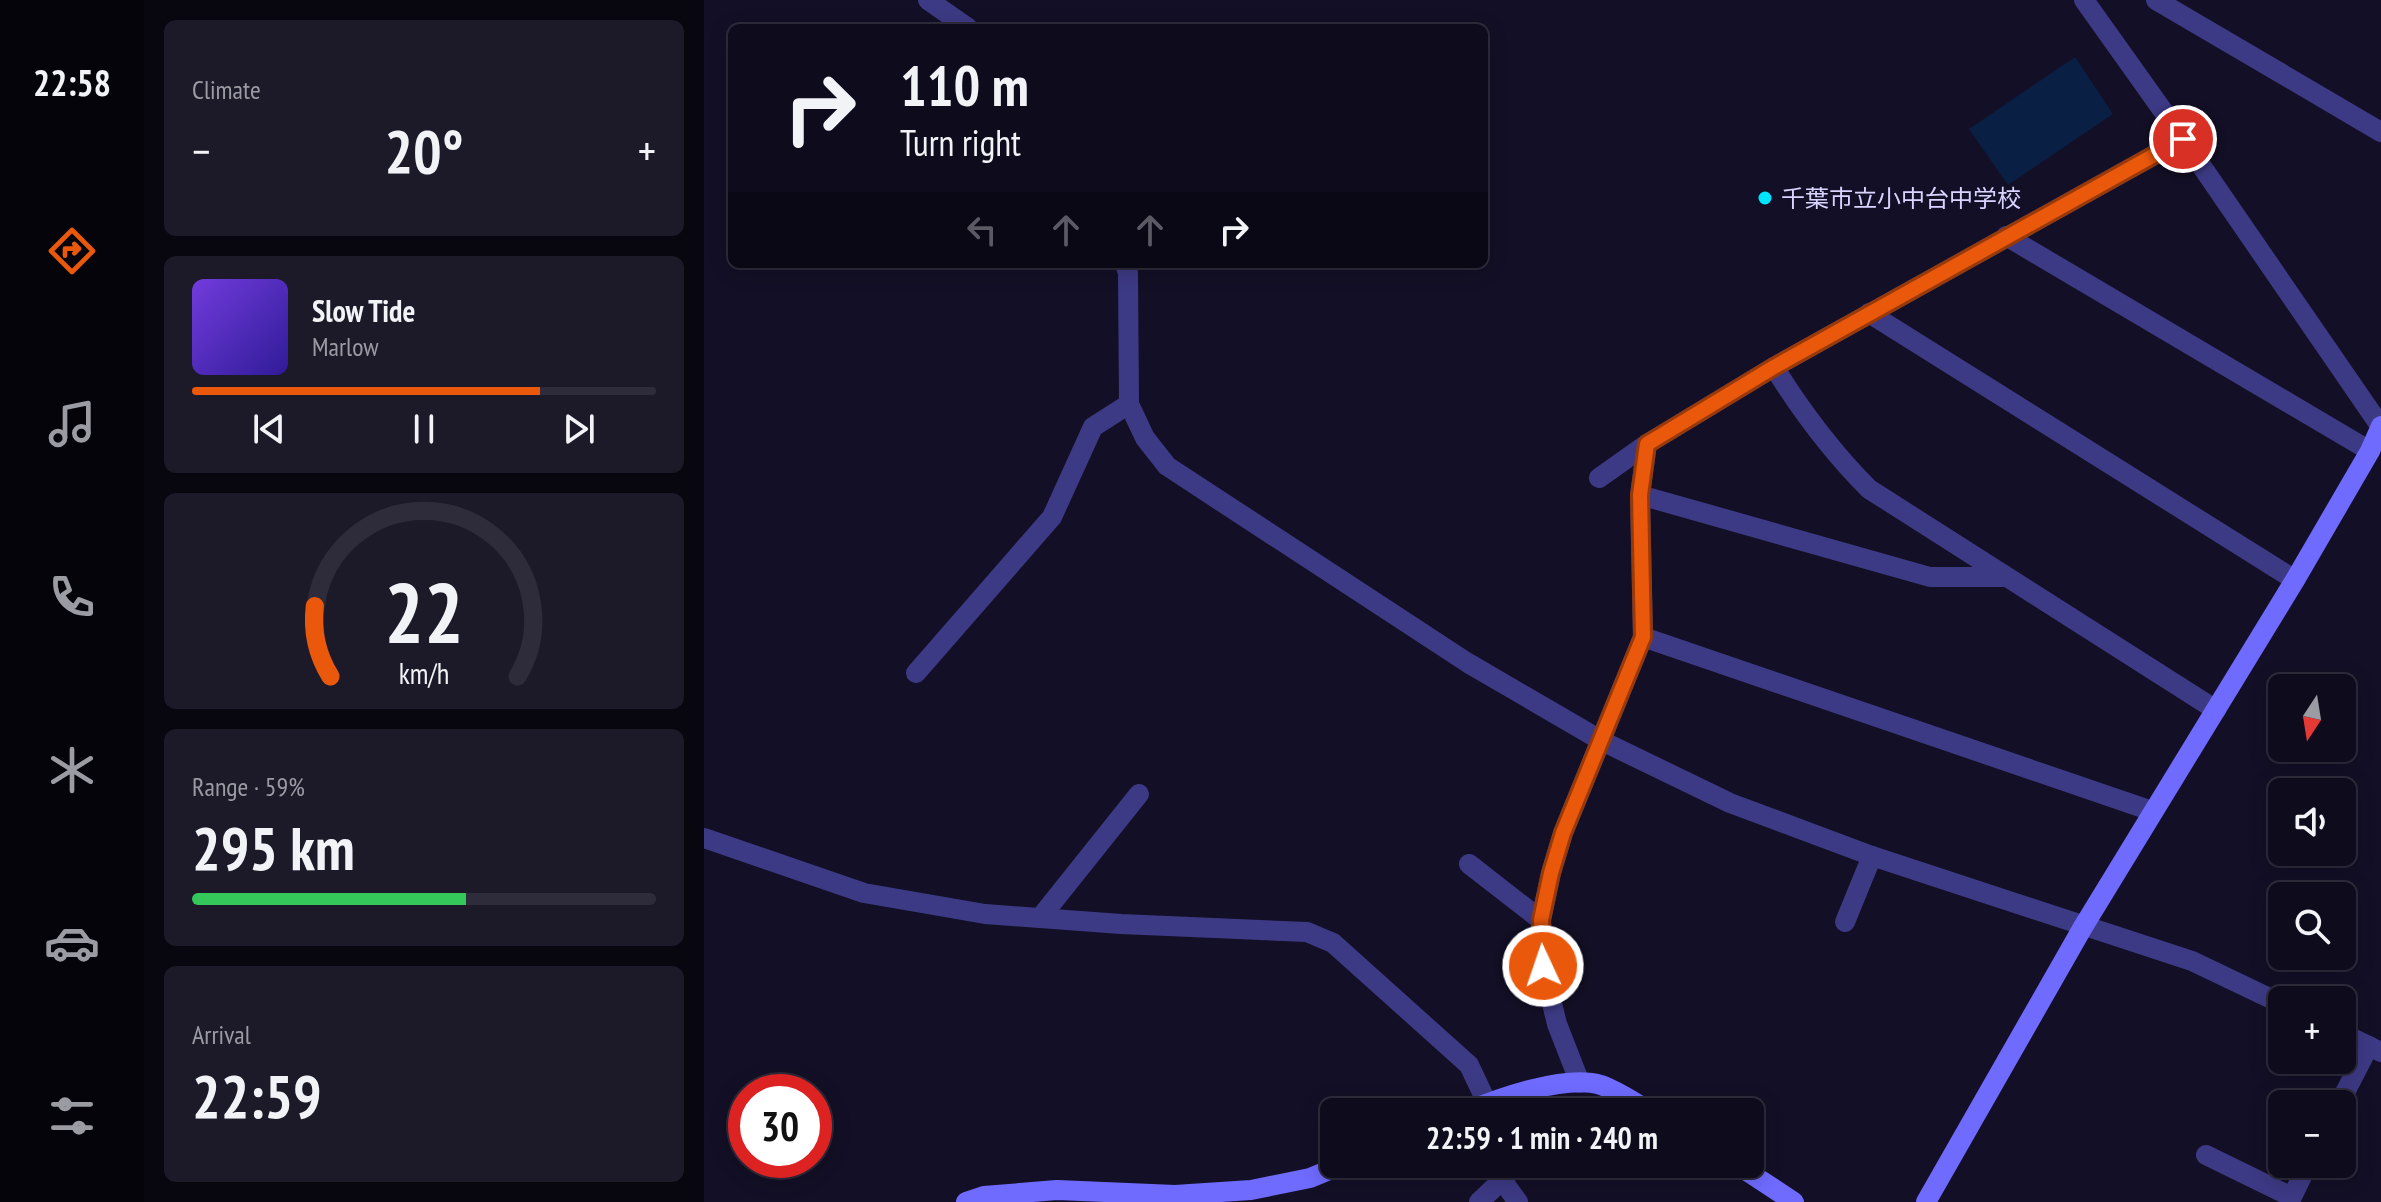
<!DOCTYPE html>
<meta charset="utf-8">
<style>
body{margin:0;font-family:"PT Sans Narrow","Noto Sans JP",sans-serif;background:#1c1929;color:#f1f3f6;height:100vh;display:flex;flex-direction:column;font-size:30px;white-space:nowrap}
*{box-sizing:border-box;margin:0}
p{font-size:26px;color:#9b9ba3}
.icon{flex:none;width:44px;height:44px;fill:none;stroke:currentColor;stroke-width:2;stroke-linecap:round;stroke-linejoin:round}
.map{position:relative;flex:1;overflow:hidden}
.details{display:flex;flex-direction:column;gap:20px;padding:20px;background:#08060f;width:560px}
.details>*{flex:none}
.guide{position:absolute;left:24px;top:24px;width:760px;height:244px;border-radius:12px;box-shadow:0 4px 20px #0003,0 0 0 2px #2e2b3b;background:#0e0b1c;color:#f1f3f6;overflow:hidden}
.needle{width:52px;rotate:192deg}
.fabs{position:absolute;left:1564px;top:674px;display:grid;gap:16px}
.fabs a{display:grid;place-items:center;width:88px;height:88px;border-radius:12px;background:#0e0b1c;box-shadow:0 4px 20px #0003,0 0 0 2px #2e2b3b;font-size:40px}
.speed{position:absolute;left:24px;top:1074px;display:flex;gap:16px;font-size:40px;font-weight:700;text-align:center}
.speed>*{display:grid;place-content:center;width:104px;height:104px;border-radius:50%;background:#0e0b1c;box-shadow:0 4px 20px #0003,0 0 0 2px #2e2b3b;line-height:1}
.speed .limit{border:12px solid #d22;background:#fff;color:#111}
.pin{position:absolute;display:grid;place-items:center;width:68px;height:68px;color:#fff;margin:-34px;border:4px solid #fff;border-radius:50%;box-shadow:0 2px 8px #0007}
.me{position:absolute;width:88px;margin:-44px;rotate:357deg;stroke-linejoin:round;filter:drop-shadow(0 0 6px #0008)}
.turn{display:flex;align-items:center;gap:28px;height:168px;padding:0 40px;font-size:36px}
.turn .icon{width:104px;height:104px;stroke-width:2.5}
.turn b{display:block;font-size:56px;line-height:68px}
.lanes{display:flex;align-items:center;height:76px;padding:0 40px;background:#0003;justify-content:center;gap:40px;direction:ltr}
.lanes .off{opacity:.35}
.big{font-size:60px;font-weight:700;line-height:1.1}
.details .tile{flex:1;display:flex;flex-direction:column;justify-content:center;gap:12px;min-width:0;padding:0 28px;border-radius:12px;background:#1c1929}
.details .dial{align-items:center;gap:0}
.dial svg{height:208px;overflow:visible;fill:none;stroke:#2e2b3b;stroke-width:7;stroke-linecap:round;text-anchor:middle}
.dial text{fill:#f1f3f6;stroke:none}
.song{display:flex;align-items:center;gap:24px}
.cover{width:96px;height:96px;border-radius:12px;background:linear-gradient(135deg,hsl(260 70% 55%),hsl(250 70% 35%))}
.played{height:8px;border-radius:4px;background:linear-gradient(90deg,#ea580c 75%,#2e2b3b 75%)}
.keys{display:flex;justify-content:space-around;direction:ltr}
.heat{display:flex;justify-content:space-between;align-items:center;font-size:44px;direction:ltr}
.charge{height:12px;border-radius:6px;background:linear-gradient(90deg,#34c759 59%,#2e2b3b 0)}
.trip{position:absolute;left:616px;top:1098px;width:444px;height:80px;border-radius:12px;background:#0e0b1c;box-shadow:0 4px 20px #0003,0 0 0 2px #2e2b3b;font-weight:700;line-height:80px;text-align:center}
main{display:flex;flex:1;min-height:0}
.tab-bar{display:flex;flex-direction:column;width:144px;justify-content:space-around;align-items:center;background:#06040b;color:#9b9ba3}
.tab-bar .icon{width:56px;height:56px}
.tab-bar .active{color:#ea580c}
.tab-bar b{font-size:36px;color:#f1f3f6}
.map>svg:first-child{display:block}
</style>
<main>
<nav class="tab-bar">
<b>22:58</b>
<svg class="icon active" aria-label="directions" viewBox="0 0 24 24"><path d="M12 3l9 9-9 9-9-9zM9 14v-3h6M13 9l2 2-2 2"/></svg>
<svg class="icon" aria-label="music" viewBox="0 0 24 24"><path d="M9 18V5l10-2v13"/><circle cx="6" cy="18" r="3"/><circle cx="16" cy="16" r="3"/></svg>
<svg class="icon" aria-label="phone" viewBox="0 0 24 24"><path d="M5 4h4l2 5-3 2q2 4 5 5l2-3 5 2v4C11 20 4 13 5 4z"/></svg>
<svg class="icon" aria-label="climate" viewBox="0 0 24 24"><path d="M12 3v18M4 7l16 10M4 17L20 7"/></svg>
<svg class="icon" aria-label="car" viewBox="0 0 24 24"><path d="M5 17H2v-5l4-1 3-4h7l3 4 3 1v5h-3M9 17h6M6 11h13"/><circle cx="7" cy="17" r="2"/><circle cx="17" cy="17" r="2"/></svg>
<svg class="icon" aria-label="filters" viewBox="0 0 24 24"><path d="M4 7h16M4 17h16"/><circle cx="9" cy="7" r="2"/><circle cx="15" cy="17" r="2"/></svg>
</nav>
<section class="details">
<div class="tile"><p>Climate</p>
<div class="heat"><a>−</a><b class="big">20°</b><a>+</a></div>
</div>
<div class="tile">
<div class="song"><i class="cover"></i><div><b>Slow Tide</b><p>Marlow</p></div></div>
<div class="played"></div>
<div class="keys"><svg class="icon" aria-label="previous" viewBox="0 0 24 24"><path d="M18 5L8 12l10 7zM5 5v14"/></svg><svg class="icon" aria-label="pause" viewBox="0 0 24 24"><path d="M8 5v14M16 5v14"/></svg><svg class="icon" aria-label="next" viewBox="0 0 24 24"><path d="M6 5l10 7-10 7zM19 5v14"/></svg></div>
</div>
<div class="tile dial"><svg viewBox="0 0 100 80">
<path d="M14 69A42 42 0 1 1 86 69"/>
<path d="M14 69A42 42 0 0 1 8 42" stroke="#ea580c"/>
<text x="50" y="56" font-size="32" font-weight="700">22</text>
<text x="50" y="72" font-size="11">km/h</text>
</svg></div>
<div class="tile"><p>Range · 59%</p><b class="big">295 km</b><div class="charge"></div></div>
<div class="tile"><p>Arrival</p><b class="big">22:59</b></div>
</section>
<div class="map">
<svg width="1677" height="1202" viewBox="0 0 1677 1202">
<rect width="100%" height="100%" fill="#130f26"/>
<!-- water -->
<polygon fill="#0a1f44" points="1371,57 1409,114 1304,185 1265,129"/>
<g fill="none" stroke-linecap="round" stroke-linejoin="round">
<!-- street -->
<g stroke="#3d3a85" stroke-width="20">
<polyline points="224,0 264,28"/>
<polyline points="1380,0 1479,139 1677,427"/>
<polyline points="1452,0 1677,132"/>
<polyline points="1302,236 1666,451"/>
<polyline points="1165,313 1591,580"/>
<path d="M1070,367C1098,412 1127,451 1165,489L1512,710"/>
<polyline points="425,404 441,438 463,466 764,663 898,741 1026,803 1168,856 1488,961 1578,1004"/>
<polyline points="895,478 943,444 1070,367 1479,139"/>
<polyline points="936,495 1226,577 1300,577"/>
<polyline points="939,637 1448,811"/>
<polyline points="212,673 348,517 389,427 425,404 424,273 421,264"/>
<polyline points="0,838 160,893 281,914 417,924 603,932 629,943 765,1065 783,1103 785,1112"/>
<polyline points="765,864 837,920"/>
<polyline points="336,918 435,794"/>
<polyline points="1141,922 1168,856"/>
<polyline points="1638,1033 1677,1052"/>
<polyline points="876,1083 853,1024 839,966 837,920 847,873 859,833 939,637 936,495 943,444"/>
<polyline points="1635,1104 1665,1046"/>
<polyline points="1502,1155 1588,1197 1604,1164"/>
<polyline points="795,1164 798,1180 814,1202"/>
<polyline points="775,1202 798,1180"/>
</g>
<!-- secondary -->
<g stroke="#6f6bff" stroke-width="20">
<path d="M762,1112C795,1098 862,1074 897,1085C914,1091 931,1103 947,1112"/>
<polyline points="1032,1164 1090,1202"/>
<polyline points="262,1202 280,1196 353,1190 471,1195 547,1190 606,1178 640,1164"/>
<polyline points="1222,1202 1379,927 1591,580 1666,451 1677,426"/>
</g>
</g>
<g fill="none" stroke-linecap="round" stroke-linejoin="round">
<defs>
<polyline id="route" points="839,966 837,920 847,873 859,833 939,637 936,495 943,444 1070,367 1479,139"/>
</defs>
<!-- route casing -->
<use href="#route" stroke="#983908" stroke-width="20"/>
<!-- route -->
<use href="#route" stroke="#ea580c" stroke-width="14"/>
</g>
<!-- markers -->
<circle fill="#00e5ff" stroke="#130f26" stroke-width="3" cx="1061" cy="198" r="8"/>
<g text-anchor="middle" dominant-baseline="central" stroke-width="8" stroke-linejoin="round" paint-order="stroke">
<!-- poi labels -->
<g font-size="24" fill="#d9d4ff" stroke="#130f26" text-anchor="start">
<text x="1077" y="198">千葉市立小中台中学校</text>
</g>
</g>
</svg>
<div class="fabs">
<a><svg class="needle" viewBox="-14 -14 28 28"><path d="M0-13l5 13h-10z" fill="#e53935"/><path d="M0 13l5-13h-10z" fill="#9b9ba3"/></svg></a>
<a><svg class="icon" aria-label="sound" viewBox="0 0 24 24"><path d="M4 9h4l5-4v14l-5-4H4zM17 9q2 3 0 6"/></svg></a>
<a><svg class="icon" aria-label="search" viewBox="0 0 24 24"><circle cx="10" cy="10" r="6"/><path d="M15 15l6 6"/></svg></a>
<a>+</a>
<a>−</a>
</div>
<div class="speed"><div class="limit">30</div></div>
<div class="pin" style="left:1479px;top:139px;background:#d93025"><svg class="icon" aria-label="arrive" viewBox="0 0 24 24"><path d="M6 21V4h12l-3 4 3 4H6"/></svg></div>
<svg class="me" style="left:839px;top:966px" viewBox="-20 -20 40 40"><circle r="17" fill="#ea580c" stroke="#fff" stroke-width="3"/><path d="M0-11L8 9 0 5-8 9z" fill="#fff"/></svg>
<div class="trip">22:59 · 1 min · 240 m</div>
<div class="guide">
<div class="turn"><svg class="icon" aria-label="right" viewBox="0 0 24 24"><path d="M7 20v-9h11M14 6l5 5-5 5"/></svg><div><b>110 m</b>Turn right</div></div>
<div class="lanes"><svg class="icon off" aria-label="left" viewBox="0 0 24 24"><path d="M17 20v-9H6M10 6l-5 5 5 5"/></svg><svg class="icon off" aria-label="ahead" viewBox="0 0 24 24"><path d="M12 20V5M6 11l6-6 6 6"/></svg><svg class="icon off" aria-label="ahead" viewBox="0 0 24 24"><path d="M12 20V5M6 11l6-6 6 6"/></svg><svg class="icon" aria-label="right" viewBox="0 0 24 24"><path d="M7 20v-9h11M14 6l5 5-5 5"/></svg></div>
</div>
</div>
</main>
